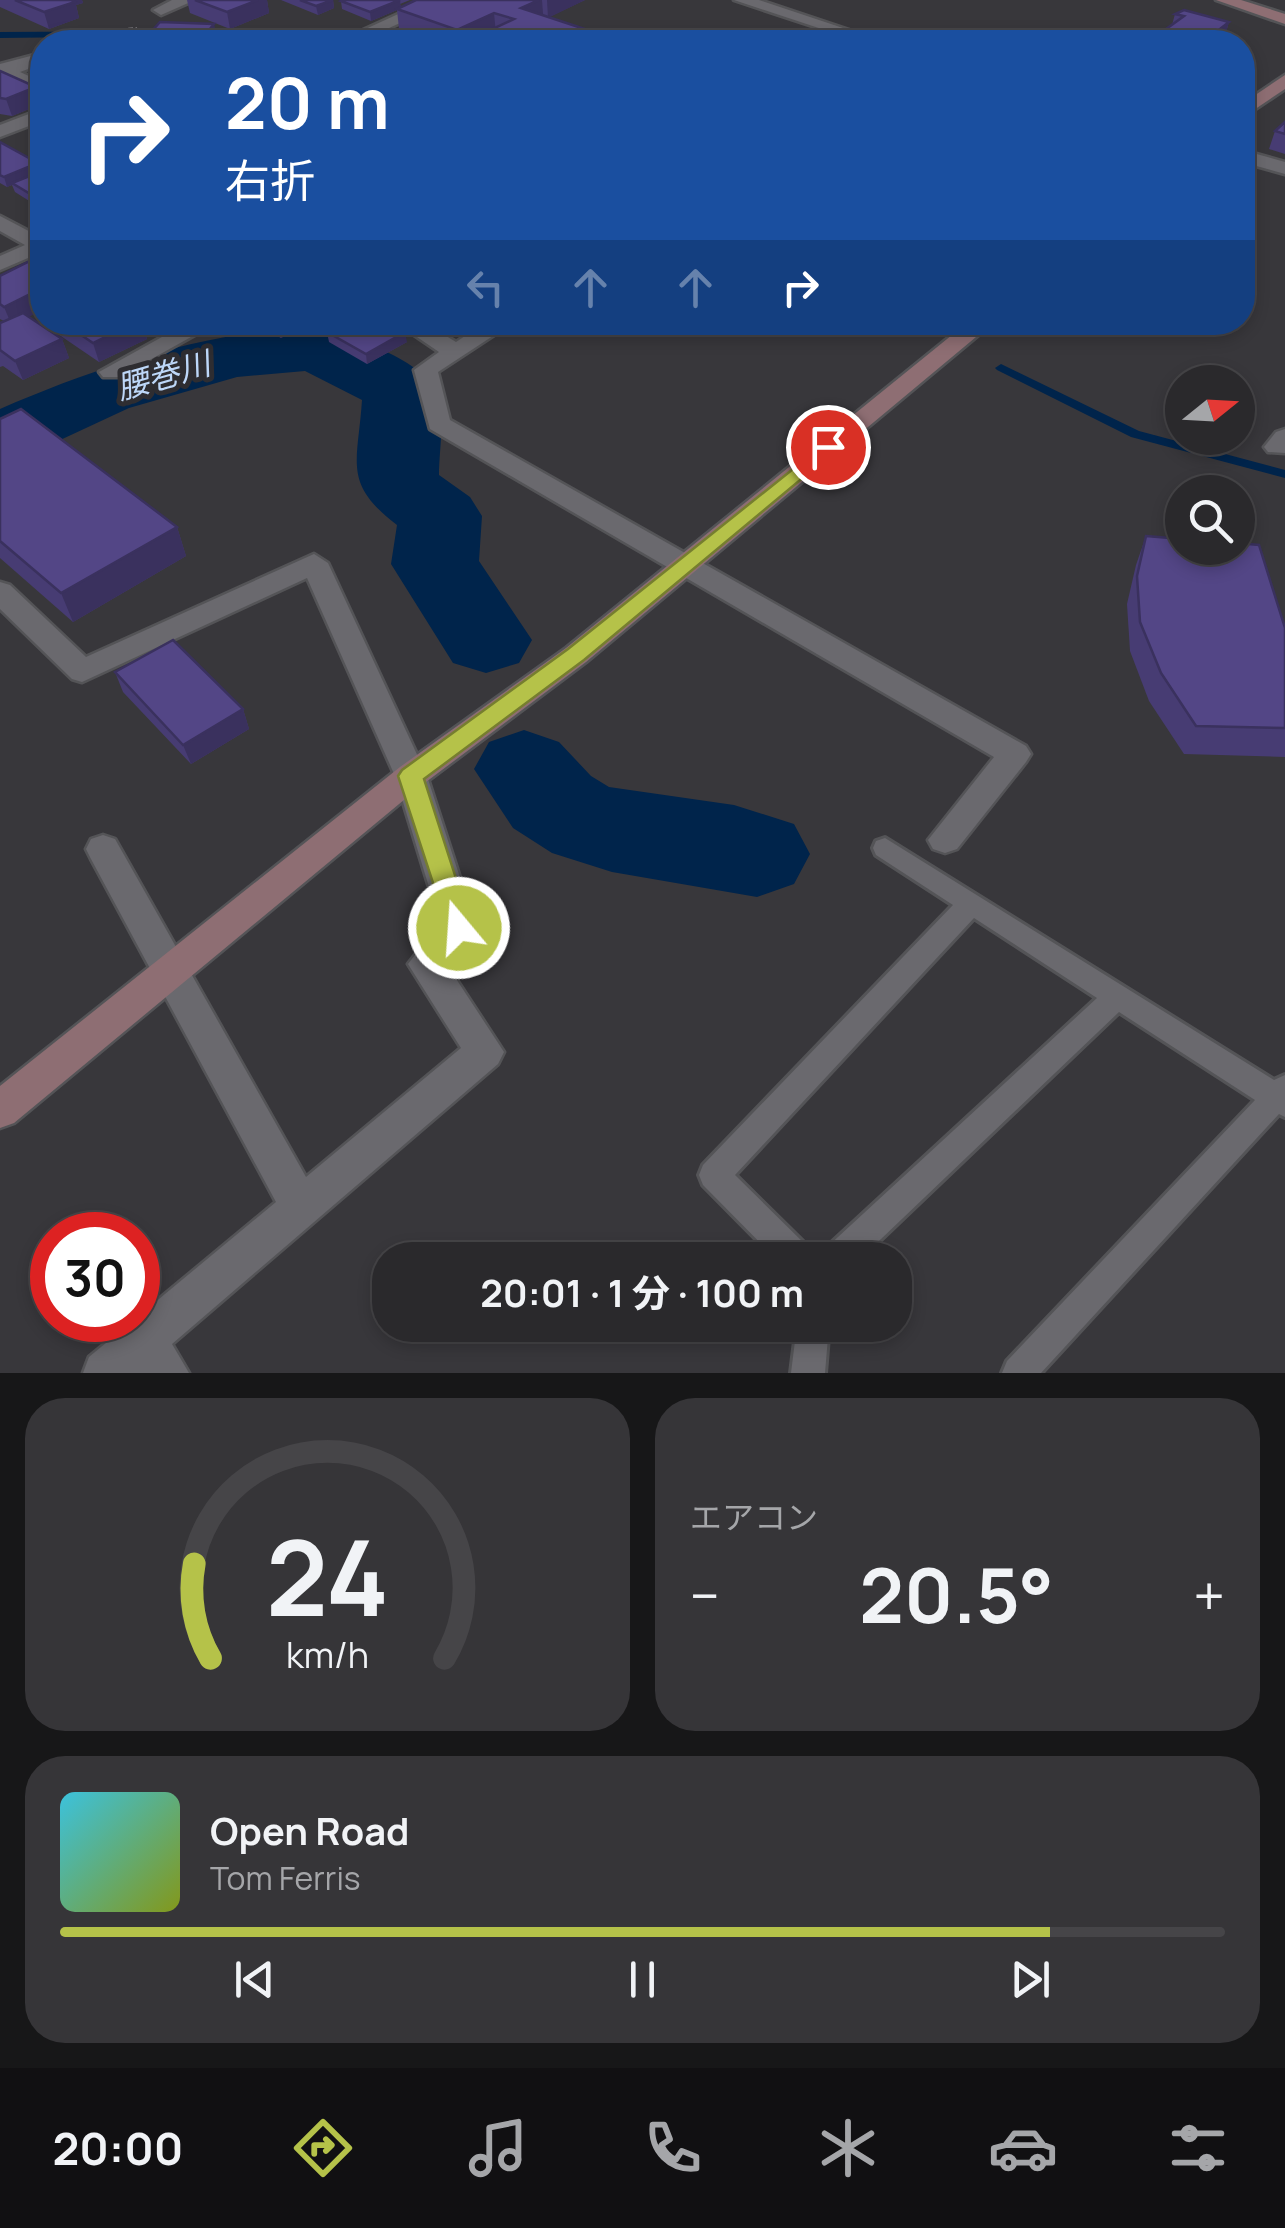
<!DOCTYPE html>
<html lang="ja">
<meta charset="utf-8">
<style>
body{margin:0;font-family:Manrope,"Noto Sans JP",sans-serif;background:#363538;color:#f1f3f6;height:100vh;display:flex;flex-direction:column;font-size:38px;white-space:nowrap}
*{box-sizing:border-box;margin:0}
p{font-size:32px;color:#a5a6a9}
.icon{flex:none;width:55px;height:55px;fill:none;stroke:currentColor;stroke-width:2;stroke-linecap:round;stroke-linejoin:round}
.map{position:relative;height:1373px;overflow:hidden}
.side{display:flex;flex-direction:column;gap:25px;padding:25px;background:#171718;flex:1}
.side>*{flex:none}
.banner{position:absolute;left:30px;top:30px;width:1225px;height:305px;border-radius:40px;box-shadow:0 5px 15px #0003,0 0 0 2px #464548;background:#1a4fa0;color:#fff;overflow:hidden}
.needle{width:65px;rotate:72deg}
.fabs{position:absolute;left:1165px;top:365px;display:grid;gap:20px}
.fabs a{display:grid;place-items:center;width:90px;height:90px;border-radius:50%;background:#2a292c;box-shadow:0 5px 15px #0003,0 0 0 2px #464548;font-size:50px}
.speed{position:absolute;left:30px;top:1212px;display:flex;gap:20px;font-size:50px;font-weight:700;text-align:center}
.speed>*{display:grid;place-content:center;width:130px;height:130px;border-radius:50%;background:#2a292c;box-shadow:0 5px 15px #0003,0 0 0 2px #464548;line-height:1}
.speed .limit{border:15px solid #d22;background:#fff;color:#111}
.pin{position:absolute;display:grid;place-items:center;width:85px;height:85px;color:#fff;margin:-42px;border:5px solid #fff;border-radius:50%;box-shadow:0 2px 10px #0007}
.me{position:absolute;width:110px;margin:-55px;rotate:342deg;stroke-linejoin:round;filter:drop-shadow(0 0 8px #0008)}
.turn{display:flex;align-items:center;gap:35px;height:210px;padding:0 30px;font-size:45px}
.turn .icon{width:130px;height:130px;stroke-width:2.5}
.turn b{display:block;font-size:70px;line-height:85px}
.lanes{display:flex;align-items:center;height:95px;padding:0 30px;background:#0003;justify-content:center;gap:50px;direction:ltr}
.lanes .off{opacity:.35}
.big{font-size:75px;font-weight:700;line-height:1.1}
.side .widget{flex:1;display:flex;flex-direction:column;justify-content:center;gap:15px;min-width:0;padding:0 35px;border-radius:40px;background:#363538}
.side .dial{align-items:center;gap:0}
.dial svg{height:260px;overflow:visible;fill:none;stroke:#464548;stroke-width:7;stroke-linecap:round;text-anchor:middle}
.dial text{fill:#f1f3f6;stroke:none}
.song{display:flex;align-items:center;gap:30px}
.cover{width:120px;height:120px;border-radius:15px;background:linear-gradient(135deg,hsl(190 70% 55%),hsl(70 70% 35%))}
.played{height:10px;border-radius:5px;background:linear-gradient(90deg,#b5c249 85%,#464548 85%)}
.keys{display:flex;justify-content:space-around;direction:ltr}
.heat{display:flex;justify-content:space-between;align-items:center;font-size:55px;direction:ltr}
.side .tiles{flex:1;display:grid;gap:25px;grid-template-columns:1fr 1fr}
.widget:last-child{grid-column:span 2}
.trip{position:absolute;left:372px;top:1242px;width:540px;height:100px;border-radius:40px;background:#2a292c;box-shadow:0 5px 15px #0003,0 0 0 2px #464548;font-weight:700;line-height:100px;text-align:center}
.tab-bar{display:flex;height:160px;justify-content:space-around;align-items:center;background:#111012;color:#a5a6a9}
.tab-bar .icon{width:70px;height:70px}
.tab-bar .active{color:#b5c249}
.tab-bar b{font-size:45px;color:#f1f3f6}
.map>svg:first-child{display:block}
</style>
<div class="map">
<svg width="1285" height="1373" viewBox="0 0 1285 1373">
<rect width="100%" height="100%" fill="#38373b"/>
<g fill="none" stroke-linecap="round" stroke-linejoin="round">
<!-- stream -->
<g fill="#00244b" fill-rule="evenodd">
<polygon points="174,31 175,33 171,36 0,38 0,32"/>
<polygon points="199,32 314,39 318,42 281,42 196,37 195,35"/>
<polygon points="920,322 914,326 908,323 908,322"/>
<polygon points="1001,364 1139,431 1285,470 1285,478 1131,437 997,370 995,368"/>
</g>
<!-- river -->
<g fill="#00244b" fill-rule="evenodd">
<path d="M317,326C348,334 428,362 438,395C445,418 439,452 439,475L470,497L482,516L479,561L532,640L519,663L486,673L453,663L391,564L397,525C342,483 358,463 362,400L305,371L237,377L129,408L28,455L0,462V409C101,365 207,332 317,326Z"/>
<polygon points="524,730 559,742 591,776 609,787 734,805 794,824 810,854 794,884 757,897 612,872 552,853 513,828 474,769 489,742"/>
</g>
<defs>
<g id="lane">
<polygon points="885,838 1274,1080 1285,1075 1285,1117 1279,1114 1041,1373 1002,1373 1007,1361 1255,1100 1119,1012 859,1260 820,1260 825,1249 1097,998 974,918 735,1175 810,1249 815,1260 777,1260 703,1185 699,1175 703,1165 953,905 876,855 873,848 876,841"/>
<polygon points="797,1325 829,1325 825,1373 791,1373"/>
</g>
<g id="street">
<polygon points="172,0 195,0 161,15 153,10"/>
<polygon points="429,0 451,0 358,42 337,42"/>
<polygon points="734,0 759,0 885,42 861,42"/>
<polygon points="42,53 42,64 20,72 42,82 42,94 0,76 0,64"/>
<polygon points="42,109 42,121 0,137 0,125"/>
<polygon points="1242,150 1285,162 1285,174 1242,162"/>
<polygon points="0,216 42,238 42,252 0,270 0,256 25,245 0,231"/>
<polygon points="189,322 218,322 119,377 103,377 99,372"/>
<polygon points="395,322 423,322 456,342 486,322 514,322 438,372 450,420 1026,746 1031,754 1026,762 957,849 945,853 933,849 928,840 994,757 430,429 414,370 439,352"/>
<polygon points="1285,429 1285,453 1268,452 1264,447 1276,432"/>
<polygon points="314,554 328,563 427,776 476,927 447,965 504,1052 498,1064 172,1344 189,1373 83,1373 89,1357 276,1202 91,859 86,849 91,839 103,835 115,839 306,1177 461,1048 408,964 440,923 395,776 307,578 82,682 72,679 0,609 0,582 10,585 86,657"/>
</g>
<g id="secondary">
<polygon points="1216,0 1241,0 1285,14 1285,24"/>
<polygon points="1285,75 1285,89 1242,118 1242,104"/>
<polygon points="968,322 994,322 586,662 422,785 14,1123 0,1128 0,1086 400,767 566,648"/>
</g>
</defs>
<!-- lane casing -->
<use href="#lane" stroke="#545457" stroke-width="6"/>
<!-- street casing -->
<use href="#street" stroke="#545457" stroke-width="5"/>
<!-- secondary casing -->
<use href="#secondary" stroke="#545457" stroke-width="5"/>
<!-- path -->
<g stroke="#7e7d81" stroke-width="4" stroke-dasharray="5 2.5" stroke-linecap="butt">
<polyline points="210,32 312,39"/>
<polyline points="61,36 137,29"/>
</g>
<!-- lane -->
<use href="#lane" fill="#6a696e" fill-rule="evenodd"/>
<!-- street -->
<use href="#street" fill="#6a696e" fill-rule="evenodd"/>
<!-- secondary -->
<use href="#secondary" fill="#8e6e73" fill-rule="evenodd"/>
</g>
<!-- wall -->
<g fill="#473c73">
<polygon points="0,0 82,0 83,3 76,5 79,18 49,29 0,7"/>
<polygon points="187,0 267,0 269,13 230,29 190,13"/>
<polygon points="281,0 333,0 334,8 318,15"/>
<polygon points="343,0 410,0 400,4 401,7 416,0 585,0 549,17 624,42 413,42 400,38 397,10 371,21 342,9 341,1"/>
<polygon points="1175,14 1229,22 1224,39 1219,42 1154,42 1155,37 1172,25"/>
<polygon points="0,71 36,87 41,104 12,116 0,114"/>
<polygon points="1285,122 1285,154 1269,149 1275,131"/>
<polygon points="0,142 41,171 42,171 42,209 15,192 12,185 7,187 0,183"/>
<polygon points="0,276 29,317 62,339 69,358 23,380 3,366 0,367 0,323 4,321 0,319"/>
<polygon points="51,322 142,322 147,339 99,362 55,332"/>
<polygon points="252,322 310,322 281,338"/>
<polygon points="327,332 407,342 367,364 329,342"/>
<polygon points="0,419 177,527 186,556 73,622 0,558"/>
<polygon points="1146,536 1285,628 1285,757 1184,754 1149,701 1130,651 1127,604 1136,565"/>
<polygon points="115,672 243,709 249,729 191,764 123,692"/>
</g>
<!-- shaded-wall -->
<g fill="#3a315e">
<polygon points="65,0 82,0 83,3 76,5 79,18 49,29 44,12"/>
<polygon points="258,0 267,0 269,13 230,29 227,12"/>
<polygon points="333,0 334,8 318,15 316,6"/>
<polygon points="400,0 401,9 397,9 397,10 371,21 370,12"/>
<polygon points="517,0 542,0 544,27 523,38"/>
<polygon points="547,0 585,0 548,18"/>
<polygon points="494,13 496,34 488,31 489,42 459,42 457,30"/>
<polygon points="1229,22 1224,39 1219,42 1203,42"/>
<polygon points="214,24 218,41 216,42 199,42"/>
<polygon points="36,87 41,104 12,116 6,99"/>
<polygon points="38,163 41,173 7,187 4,177"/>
<polygon points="42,288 42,310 12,326 4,307"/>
<polygon points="135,322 142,322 147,339 99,362 93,343"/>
<polygon points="290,322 310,322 281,338 279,328"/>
<polygon points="405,332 407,342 367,364 366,354"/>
<polygon points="62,339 69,358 23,380 15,361"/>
<polygon points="177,527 186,556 73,622 61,593"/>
<polygon points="243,709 249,729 191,764 183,745"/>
</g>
<!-- building -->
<g fill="#534686" stroke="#3a315e" stroke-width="2.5">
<polygon points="15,0 71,0 75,2 44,12"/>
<polygon points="195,0 258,0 227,12"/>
<polygon points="300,0 333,0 316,6"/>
<polygon points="343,0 400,0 370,12 341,1"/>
<polygon points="416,0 539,0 521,8 624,42 520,42 488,31 514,19 494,13 457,30 397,9"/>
<polygon points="1184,10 1229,22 1203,42 1172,42 1155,37 1184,16 1175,14"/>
<polygon points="160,22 214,24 199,42 143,41"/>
<polygon points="0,71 36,87 6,99 0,98"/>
<polygon points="1285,122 1285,134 1275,131"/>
<polygon points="0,142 38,163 4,177 0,175"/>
<polygon points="42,171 42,201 12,183"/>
<polygon points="28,262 42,270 42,288 4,307 0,304 0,276"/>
<polygon points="23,313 62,339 15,361 0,350 0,323"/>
<polygon points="62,322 135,322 93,343"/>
<polygon points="268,322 290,322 279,328"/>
<polygon points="345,322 387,322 405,332 366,354 327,332"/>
<polygon points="21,409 177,527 61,593 0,541 0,419"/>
<polygon points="1146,536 1182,539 1182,548 1238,548 1238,543 1259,545 1285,628 1285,728 1196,726 1161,673 1140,622 1137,576"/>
<polygon points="173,640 243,709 183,745 115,672"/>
</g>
<!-- route -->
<polygon fill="#b5c249" stroke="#767e2f" stroke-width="2.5" points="828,441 838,447 835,451 584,660 424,779 472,928 468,935 450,935 398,776 402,770 568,649"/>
<g text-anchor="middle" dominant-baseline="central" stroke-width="10" stroke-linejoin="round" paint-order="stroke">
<!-- water labels -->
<g font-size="32" font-style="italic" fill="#bdd7f8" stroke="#2e2d31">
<text transform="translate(163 375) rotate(-16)">腰巻川</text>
</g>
</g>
</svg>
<div class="fabs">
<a><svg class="needle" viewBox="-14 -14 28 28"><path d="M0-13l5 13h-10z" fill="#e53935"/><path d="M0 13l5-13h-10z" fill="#a5a6a9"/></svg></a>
<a><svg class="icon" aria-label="search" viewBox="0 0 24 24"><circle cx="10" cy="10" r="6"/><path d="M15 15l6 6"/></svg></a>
</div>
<div class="speed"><div class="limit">30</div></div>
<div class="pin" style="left:828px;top:447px;background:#d93025"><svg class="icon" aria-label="arrive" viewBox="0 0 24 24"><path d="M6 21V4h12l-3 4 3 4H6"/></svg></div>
<svg class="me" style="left:459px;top:928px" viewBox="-20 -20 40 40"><circle r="17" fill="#b5c249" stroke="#fff" stroke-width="3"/><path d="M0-11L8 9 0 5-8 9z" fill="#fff"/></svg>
<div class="trip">20:01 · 1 分 · 100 m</div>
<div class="banner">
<div class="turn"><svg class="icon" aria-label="right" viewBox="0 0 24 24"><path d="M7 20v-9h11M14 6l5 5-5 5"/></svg><div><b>20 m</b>右折</div></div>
<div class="lanes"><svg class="icon off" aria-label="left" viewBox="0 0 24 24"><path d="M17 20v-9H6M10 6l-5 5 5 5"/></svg><svg class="icon off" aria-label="ahead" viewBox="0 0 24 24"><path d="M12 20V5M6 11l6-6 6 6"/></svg><svg class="icon off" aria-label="ahead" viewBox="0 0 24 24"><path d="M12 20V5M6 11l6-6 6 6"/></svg><svg class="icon" aria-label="right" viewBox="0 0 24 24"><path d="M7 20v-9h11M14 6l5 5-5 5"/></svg></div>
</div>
</div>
<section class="side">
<div class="tiles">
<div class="widget dial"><svg viewBox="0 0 100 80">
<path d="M14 69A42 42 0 1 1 86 69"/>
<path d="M14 69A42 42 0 0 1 9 40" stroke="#b5c249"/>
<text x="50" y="56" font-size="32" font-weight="700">24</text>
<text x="50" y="72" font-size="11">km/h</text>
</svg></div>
<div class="widget"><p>エアコン</p>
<div class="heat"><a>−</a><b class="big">20.5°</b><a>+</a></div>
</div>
<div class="widget">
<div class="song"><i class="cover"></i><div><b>Open Road</b><p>Tom Ferris</p></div></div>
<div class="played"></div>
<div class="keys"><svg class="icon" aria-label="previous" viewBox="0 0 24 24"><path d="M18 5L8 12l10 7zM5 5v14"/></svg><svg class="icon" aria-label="pause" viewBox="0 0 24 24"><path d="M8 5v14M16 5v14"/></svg><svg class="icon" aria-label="next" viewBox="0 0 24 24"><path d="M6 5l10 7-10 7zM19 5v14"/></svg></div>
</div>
</div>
</section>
<nav class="tab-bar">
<b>20:00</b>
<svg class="icon active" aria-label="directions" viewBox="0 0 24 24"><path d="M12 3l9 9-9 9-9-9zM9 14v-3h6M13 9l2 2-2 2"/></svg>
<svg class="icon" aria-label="music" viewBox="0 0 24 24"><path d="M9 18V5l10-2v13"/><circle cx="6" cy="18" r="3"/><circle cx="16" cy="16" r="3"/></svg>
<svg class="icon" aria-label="phone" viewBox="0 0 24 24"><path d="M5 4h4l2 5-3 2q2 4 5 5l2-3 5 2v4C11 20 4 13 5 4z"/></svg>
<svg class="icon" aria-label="climate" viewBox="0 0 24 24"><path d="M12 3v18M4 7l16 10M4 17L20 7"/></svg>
<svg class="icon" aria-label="car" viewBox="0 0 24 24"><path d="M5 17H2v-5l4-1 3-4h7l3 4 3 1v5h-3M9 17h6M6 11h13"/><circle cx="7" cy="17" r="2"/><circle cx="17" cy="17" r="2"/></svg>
<svg class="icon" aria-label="filters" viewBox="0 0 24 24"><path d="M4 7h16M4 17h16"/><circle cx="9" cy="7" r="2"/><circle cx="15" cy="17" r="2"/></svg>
</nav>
